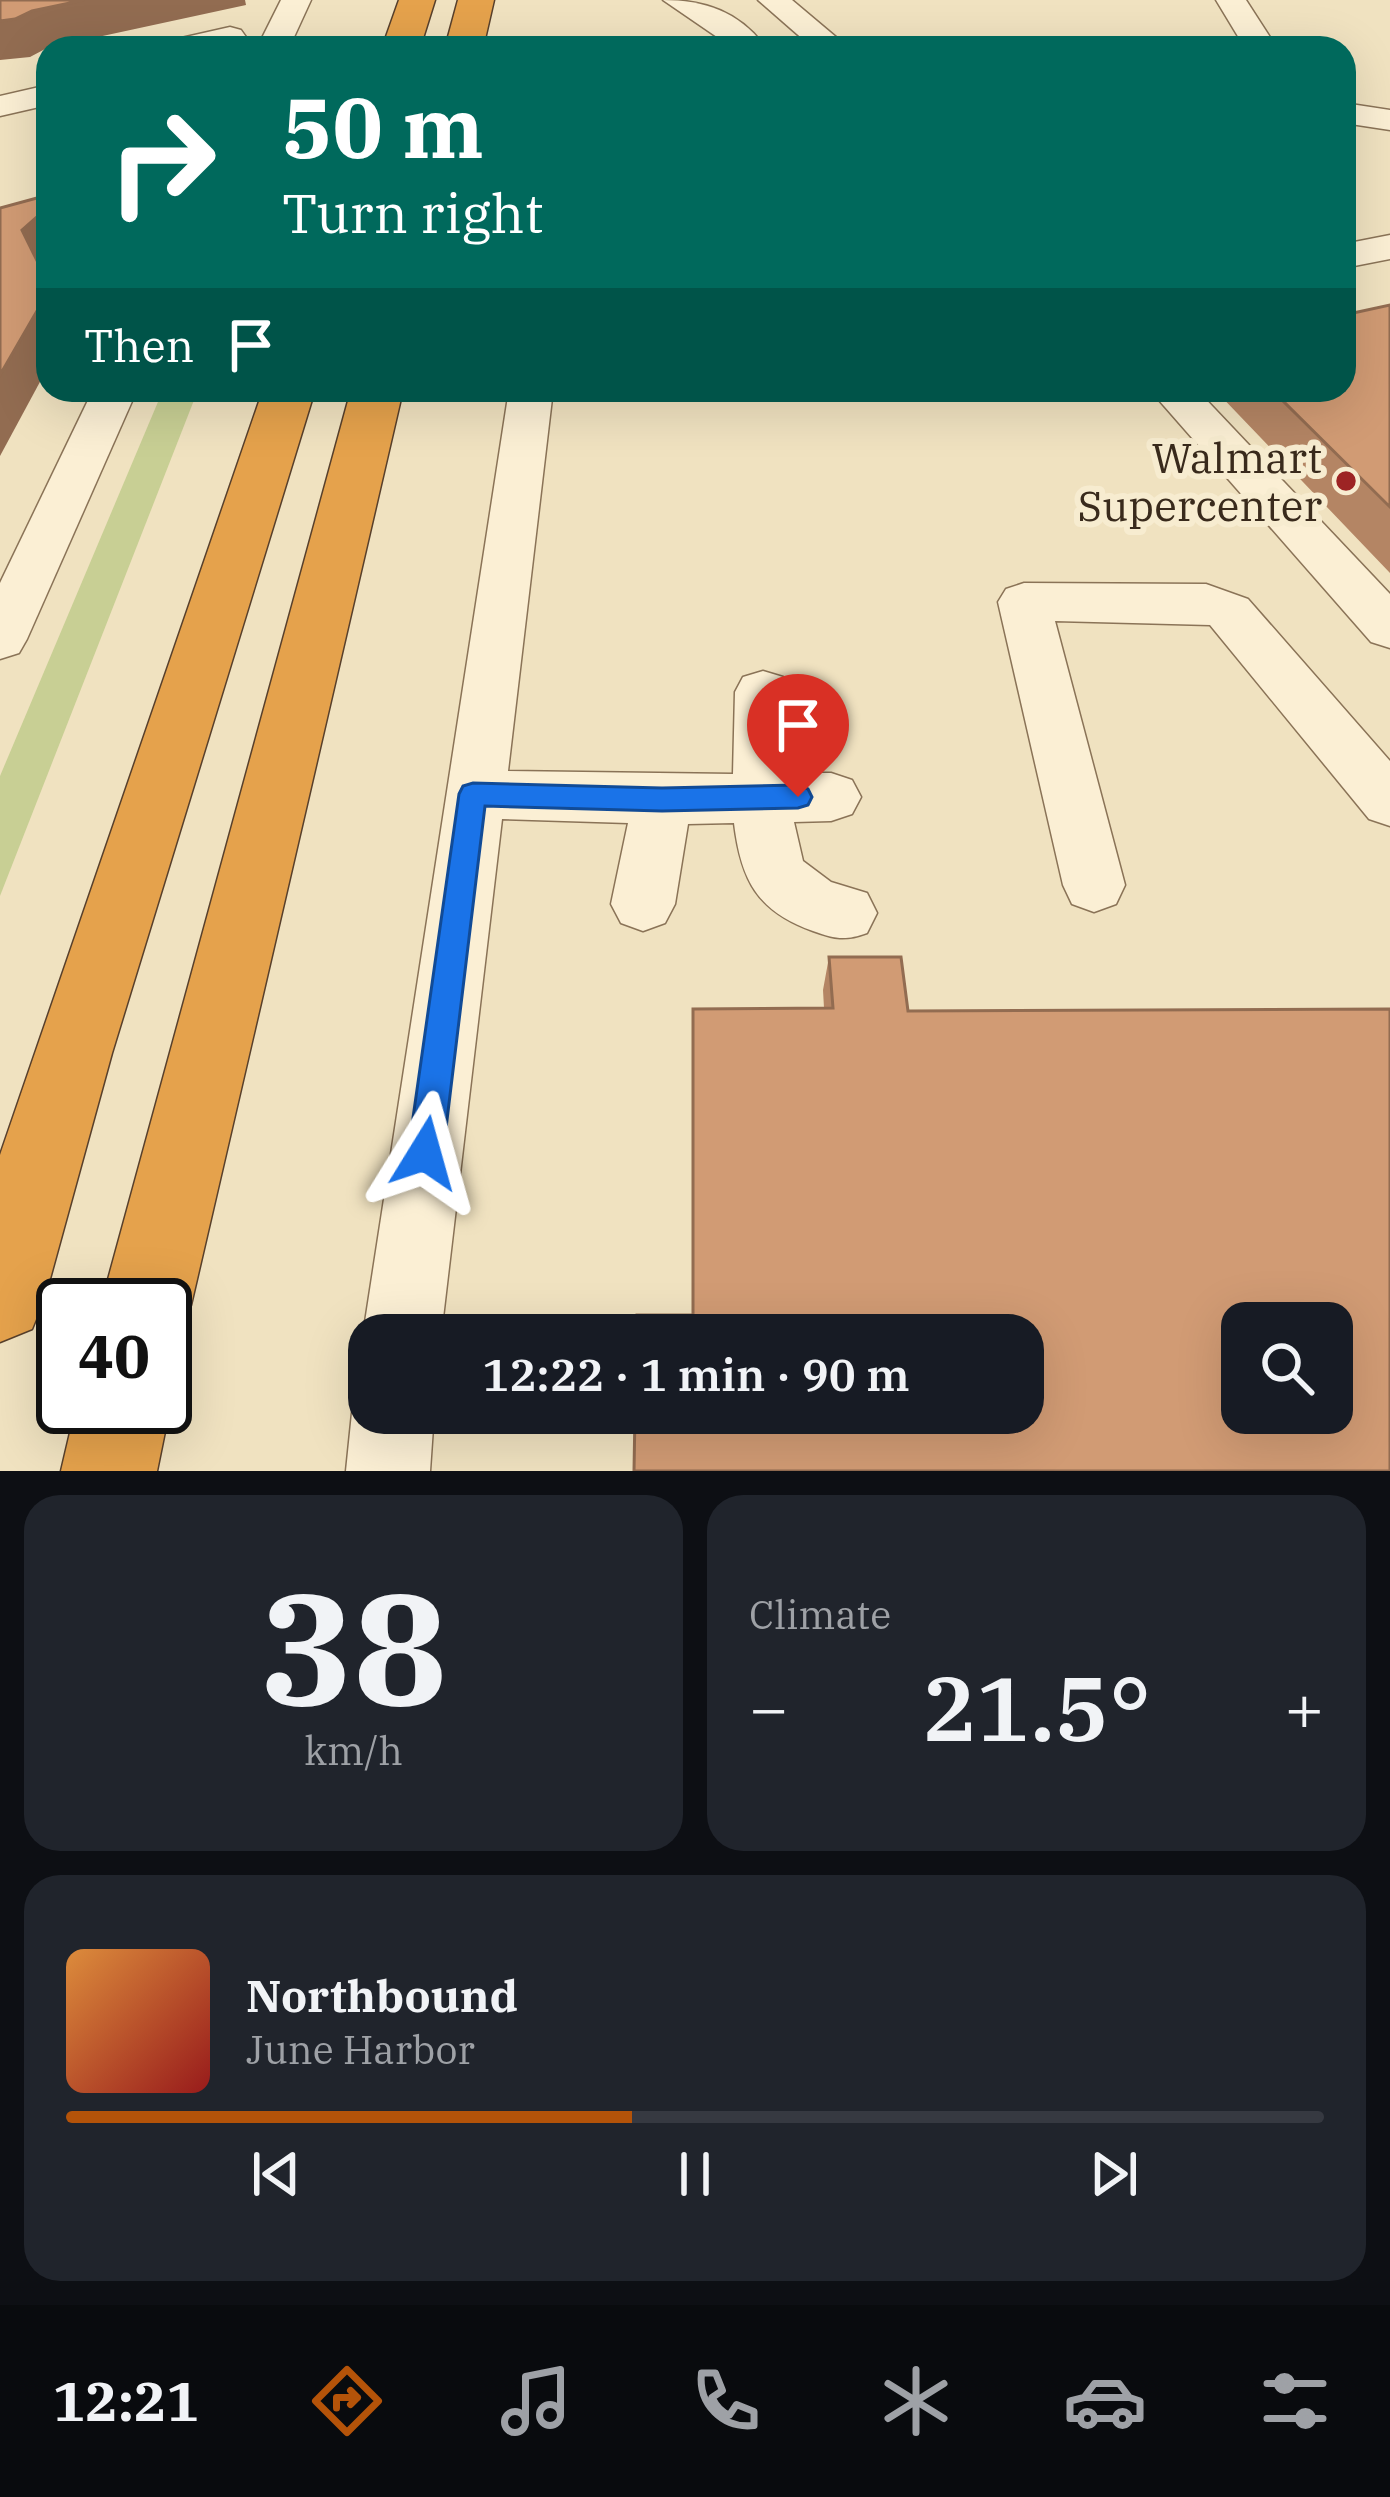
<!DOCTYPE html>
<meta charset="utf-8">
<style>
body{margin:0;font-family:"IBM Plex Serif",serif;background:#20242c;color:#f1f3f6;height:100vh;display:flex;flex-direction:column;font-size:45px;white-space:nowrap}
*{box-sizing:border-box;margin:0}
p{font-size:39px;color:#9ea1a6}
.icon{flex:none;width:66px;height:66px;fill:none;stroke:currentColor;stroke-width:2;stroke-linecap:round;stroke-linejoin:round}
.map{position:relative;height:1471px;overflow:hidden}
.drawer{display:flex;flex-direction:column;gap:24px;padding:24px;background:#0d0f14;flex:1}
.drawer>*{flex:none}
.banner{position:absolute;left:36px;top:36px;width:1320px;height:366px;border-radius:36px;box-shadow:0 12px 48px #0002;background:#00695c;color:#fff;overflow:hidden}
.tools{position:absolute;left:1221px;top:1302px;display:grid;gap:24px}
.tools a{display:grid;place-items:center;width:132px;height:132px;border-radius:24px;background:#171b24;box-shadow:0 12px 48px #0002;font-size:60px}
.speed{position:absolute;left:36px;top:1278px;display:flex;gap:24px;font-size:60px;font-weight:700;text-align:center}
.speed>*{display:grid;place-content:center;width:156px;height:156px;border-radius:50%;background:#171b24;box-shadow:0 12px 48px #0002;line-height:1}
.speed .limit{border:6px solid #111;border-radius:18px;background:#fff;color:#111}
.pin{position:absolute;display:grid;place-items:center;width:102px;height:102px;color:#fff;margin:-123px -51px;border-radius:50% 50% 50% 0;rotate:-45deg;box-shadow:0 0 12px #0007}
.pin .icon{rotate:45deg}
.me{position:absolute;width:132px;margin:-66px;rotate:8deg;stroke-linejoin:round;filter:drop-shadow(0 0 9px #0008)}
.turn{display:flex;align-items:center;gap:42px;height:252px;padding:0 48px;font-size:54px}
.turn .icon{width:156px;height:156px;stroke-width:2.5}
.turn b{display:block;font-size:84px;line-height:102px}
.then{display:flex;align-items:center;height:114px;padding:0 48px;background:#0003;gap:24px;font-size:45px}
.big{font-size:90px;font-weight:600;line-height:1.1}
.drawer .tile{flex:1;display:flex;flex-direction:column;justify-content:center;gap:18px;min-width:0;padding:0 42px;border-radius:36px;background:#20242c}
.drawer .dial{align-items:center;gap:0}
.dial b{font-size:156px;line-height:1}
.song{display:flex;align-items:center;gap:36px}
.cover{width:144px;height:144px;border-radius:18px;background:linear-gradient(135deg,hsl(30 70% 55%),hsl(0 70% 35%))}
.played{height:12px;border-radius:6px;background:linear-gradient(90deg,#b45309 45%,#363941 45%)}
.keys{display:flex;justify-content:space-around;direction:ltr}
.heat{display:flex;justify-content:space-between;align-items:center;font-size:66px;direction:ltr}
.drawer .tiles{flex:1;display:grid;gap:24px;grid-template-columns:1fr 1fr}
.tile:last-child{grid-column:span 2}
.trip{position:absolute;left:348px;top:1314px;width:696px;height:120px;border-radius:36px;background:#171b24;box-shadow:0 12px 48px #0002;font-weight:600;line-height:120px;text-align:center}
.tab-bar{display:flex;height:192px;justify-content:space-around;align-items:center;background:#090b0e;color:#9ea1a6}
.tab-bar .icon{width:84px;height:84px}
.tab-bar .active{color:#b45309}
.tab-bar b{font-size:54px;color:#f1f3f6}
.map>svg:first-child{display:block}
</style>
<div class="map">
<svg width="1390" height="1471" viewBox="0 0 1390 1471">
<rect width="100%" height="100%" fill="#f0e2c0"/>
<!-- green -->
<polygon fill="#c8cf94" points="163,390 198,390 0,896 0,776"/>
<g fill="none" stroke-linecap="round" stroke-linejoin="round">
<defs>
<g id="minor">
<polygon points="281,0 311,0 289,48 257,48"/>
<path d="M663,0C705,0 740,12 766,48H733Z"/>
<polygon points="758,0 792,0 849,48 813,48"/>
<polygon points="1216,0 1246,0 1277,48 1245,48"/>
<polygon points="230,27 241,30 246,37 241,44 163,48 168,41"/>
<polygon points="48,85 48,105 0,116 0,96"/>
<polygon points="1344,103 1390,110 1390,130 1344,123"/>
<polygon points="1390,235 1390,259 1344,268 1344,244"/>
<polygon points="93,390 137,390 27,639 19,653 0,659 0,583"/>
<path d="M509,390H553L508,771L733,774L735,692L743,677L763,671L783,677L791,692V773H831L852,780L861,797L852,814L831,821L794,822L803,861L831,882L867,893L877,913L867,933C845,941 835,939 813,931C757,911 741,880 734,823L688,824L675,904L665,923L643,931L621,923L611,904L628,823L502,819L441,1335H369V1350L363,1335Z"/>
<polygon points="1150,390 1197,390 1390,594 1390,648 1371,642"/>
<polygon points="1024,583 1206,584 1248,599 1390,761 1390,826 1369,819 1210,625 1055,621 1125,885 1116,904 1094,912 1072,904 1063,885 998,602 1006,589"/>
<polygon points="369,1382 369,1413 434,1413 430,1471 346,1471 352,1413"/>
</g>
<g id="highway">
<polygon points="399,0 435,0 420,48 382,48"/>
<polygon points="458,0 494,0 483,48 445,48"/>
<polygon points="263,390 315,390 112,1053 45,1297 32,1329 0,1342 0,1155"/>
<polygon points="351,390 403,390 191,1305 178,1337 165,1342 165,1305 101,1305"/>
<polygon points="165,1395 170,1407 157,1471 61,1471 76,1407 165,1407"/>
</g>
</defs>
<!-- minor casing -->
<use href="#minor" stroke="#8a7357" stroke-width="3"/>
<!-- highway casing -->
<use href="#highway" stroke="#58402c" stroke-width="3"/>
<!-- minor -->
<use href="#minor" fill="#fbefd4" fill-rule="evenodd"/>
<!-- highway -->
<use href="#highway" fill="#e5a24c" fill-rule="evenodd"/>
</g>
<!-- wall -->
<g fill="#b48564">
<polygon points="1390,305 1390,573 1215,390 1344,390"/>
<polygon points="829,957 901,957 693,1315 824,1008 823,990"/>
</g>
<!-- shaded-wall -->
<g fill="#926c51">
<polygon points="84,0 245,0 246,5 47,48 30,57 0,60 0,21 32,11"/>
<polygon points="48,207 48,264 41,271 22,230"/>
<polygon points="48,292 48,367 0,456 0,375"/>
</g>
<!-- building -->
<g fill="#d19b74" stroke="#926c51" stroke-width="3" fill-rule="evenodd">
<polygon points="0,0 84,0 32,11 15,19 0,21"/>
<polygon points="48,195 48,207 22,230 48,283 48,292 0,375 0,208"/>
<polygon points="1390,305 1390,507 1272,390 1344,390 1344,315"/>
<path d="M829,957H901L908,1011L1390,1009V1471H634L635,1413H1023V1335H637V1315H693V1009L833,1008ZM1242,1323H1332V1413H1242Z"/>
</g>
<!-- route -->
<polygon fill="#1a73e8" stroke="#114b97" stroke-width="3" points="473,783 662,788 798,785 808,789 812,797 808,805 798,808 662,811 485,806 443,1153 438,1165 425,1170 413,1165 408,1153 459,794 463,786"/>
<!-- markers -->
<circle fill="#9d2424" stroke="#f7ecd0" stroke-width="4.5" cx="1346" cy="481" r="12"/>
<g text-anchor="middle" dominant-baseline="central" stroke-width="12" stroke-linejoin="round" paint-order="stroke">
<!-- poi labels -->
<g font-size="42" fill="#392a1c" stroke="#f7ecd0" text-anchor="end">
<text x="1322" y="457">Walmart<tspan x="1322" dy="48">Supercenter</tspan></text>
</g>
</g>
</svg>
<div class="tools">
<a><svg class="icon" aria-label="search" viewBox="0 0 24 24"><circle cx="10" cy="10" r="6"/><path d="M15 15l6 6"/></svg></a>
</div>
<div class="speed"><div class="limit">40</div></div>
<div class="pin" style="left:798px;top:797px;background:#d93025"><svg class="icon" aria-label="arrive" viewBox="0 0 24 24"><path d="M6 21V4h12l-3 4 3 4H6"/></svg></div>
<svg class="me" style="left:425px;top:1153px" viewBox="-20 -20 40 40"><path d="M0-17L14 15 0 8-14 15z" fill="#1a73e8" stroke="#fff" stroke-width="4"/></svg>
<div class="trip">12:22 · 1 min · 90 m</div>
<div class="banner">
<div class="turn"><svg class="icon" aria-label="right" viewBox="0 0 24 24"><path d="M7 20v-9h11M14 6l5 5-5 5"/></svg><div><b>50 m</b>Turn right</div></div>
<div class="then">Then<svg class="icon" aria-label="arrive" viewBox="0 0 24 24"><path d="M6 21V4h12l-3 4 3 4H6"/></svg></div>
</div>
</div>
<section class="drawer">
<div class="tiles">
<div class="tile dial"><b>38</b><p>km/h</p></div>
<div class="tile"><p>Climate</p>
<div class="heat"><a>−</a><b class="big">21.5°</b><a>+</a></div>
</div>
<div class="tile">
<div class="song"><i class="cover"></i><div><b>Northbound</b><p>June Harbor</p></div></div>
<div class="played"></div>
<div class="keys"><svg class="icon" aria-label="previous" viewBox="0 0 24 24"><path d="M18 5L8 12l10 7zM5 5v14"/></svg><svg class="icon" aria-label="pause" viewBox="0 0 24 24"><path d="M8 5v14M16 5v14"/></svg><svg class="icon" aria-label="next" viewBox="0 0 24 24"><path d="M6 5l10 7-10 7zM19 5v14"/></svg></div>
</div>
</div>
</section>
<nav class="tab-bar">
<b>12:21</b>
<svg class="icon active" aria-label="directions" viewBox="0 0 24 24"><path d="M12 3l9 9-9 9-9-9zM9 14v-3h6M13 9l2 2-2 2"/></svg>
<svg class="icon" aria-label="music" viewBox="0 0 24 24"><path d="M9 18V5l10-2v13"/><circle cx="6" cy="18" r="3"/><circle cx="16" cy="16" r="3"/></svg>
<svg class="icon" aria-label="phone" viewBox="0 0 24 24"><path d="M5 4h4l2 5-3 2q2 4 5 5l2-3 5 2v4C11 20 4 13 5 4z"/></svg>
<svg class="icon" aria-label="climate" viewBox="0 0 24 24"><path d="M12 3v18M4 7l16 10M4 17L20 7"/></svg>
<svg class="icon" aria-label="car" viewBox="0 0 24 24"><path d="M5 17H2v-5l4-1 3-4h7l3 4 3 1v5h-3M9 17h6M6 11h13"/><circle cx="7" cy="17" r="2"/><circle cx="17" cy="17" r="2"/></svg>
<svg class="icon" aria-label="filters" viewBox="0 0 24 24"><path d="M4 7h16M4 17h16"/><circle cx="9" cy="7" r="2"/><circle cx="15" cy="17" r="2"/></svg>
</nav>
